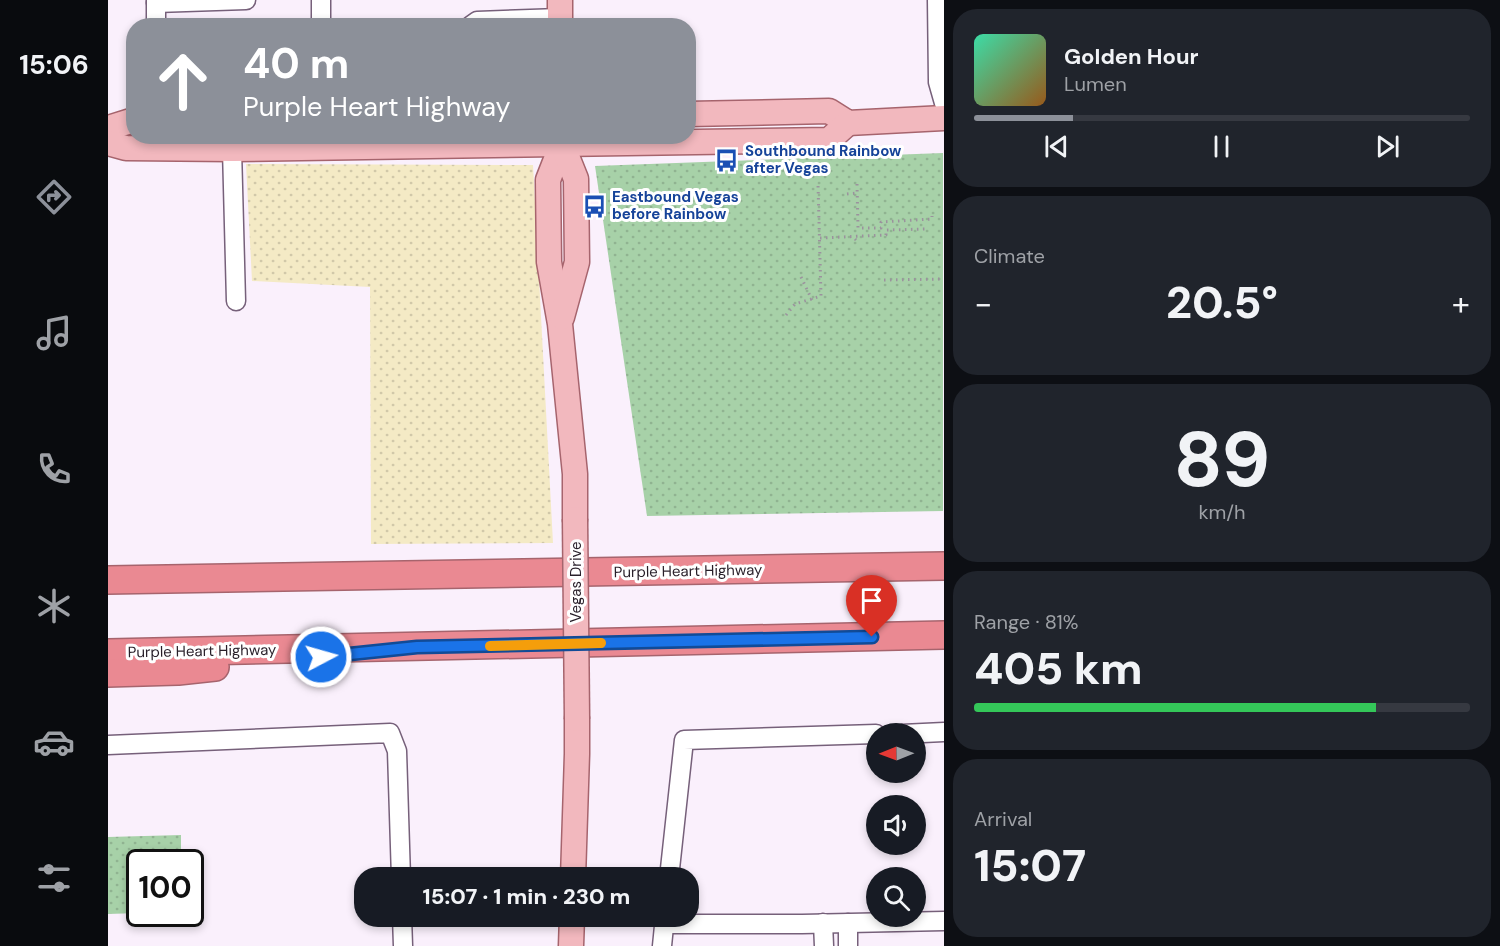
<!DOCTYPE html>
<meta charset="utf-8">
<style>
body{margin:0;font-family:"DM Sans",sans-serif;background:#20242c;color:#f1f3f6;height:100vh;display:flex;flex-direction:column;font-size:22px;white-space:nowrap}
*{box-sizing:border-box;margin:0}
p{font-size:20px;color:#9ea1a6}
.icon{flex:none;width:33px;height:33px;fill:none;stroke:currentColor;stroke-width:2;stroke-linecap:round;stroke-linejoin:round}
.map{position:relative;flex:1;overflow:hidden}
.drawer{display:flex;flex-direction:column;gap:9px;padding:9px;background:#0d0f14;width:556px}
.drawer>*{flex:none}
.guide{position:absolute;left:18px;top:18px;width:570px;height:126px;border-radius:24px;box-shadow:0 3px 9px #0003;background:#8c9099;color:#fff;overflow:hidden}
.needle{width:39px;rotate:269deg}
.fabs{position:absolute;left:758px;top:723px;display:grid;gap:12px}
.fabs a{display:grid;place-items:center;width:60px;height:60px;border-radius:50%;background:#171b24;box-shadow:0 3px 9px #0003;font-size:30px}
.speed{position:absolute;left:18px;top:849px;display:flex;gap:12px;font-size:30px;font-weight:700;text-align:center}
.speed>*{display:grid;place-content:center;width:78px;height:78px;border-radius:50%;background:#171b24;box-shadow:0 3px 9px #0003;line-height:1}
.speed .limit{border:3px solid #111;border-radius:9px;background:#fff;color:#111}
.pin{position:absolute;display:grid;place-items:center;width:51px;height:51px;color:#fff;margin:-62px -26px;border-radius:50% 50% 50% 0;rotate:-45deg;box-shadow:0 0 6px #0007}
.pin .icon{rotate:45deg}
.me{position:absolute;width:66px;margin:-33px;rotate:84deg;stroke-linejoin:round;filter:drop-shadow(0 0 4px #0008)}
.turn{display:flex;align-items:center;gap:21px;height:126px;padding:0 18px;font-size:27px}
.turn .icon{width:78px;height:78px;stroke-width:2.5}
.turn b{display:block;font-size:42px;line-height:51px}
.big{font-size:45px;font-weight:800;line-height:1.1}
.drawer .widget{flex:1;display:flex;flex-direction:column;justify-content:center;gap:9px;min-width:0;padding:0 21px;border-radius:24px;background:#20242c}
.drawer .dial{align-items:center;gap:0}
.dial b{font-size:78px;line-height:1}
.song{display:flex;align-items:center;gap:18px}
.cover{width:72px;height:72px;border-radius:9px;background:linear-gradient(135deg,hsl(160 70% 55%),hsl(30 70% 35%))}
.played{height:6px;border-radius:3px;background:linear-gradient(90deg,#8c9099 20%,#363941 20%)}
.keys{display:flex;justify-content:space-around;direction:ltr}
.heat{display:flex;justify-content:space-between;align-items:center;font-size:33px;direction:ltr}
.charge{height:9px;border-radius:4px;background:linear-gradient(90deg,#34c759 81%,#363941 0)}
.trip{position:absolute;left:246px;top:867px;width:345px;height:60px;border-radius:24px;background:#171b24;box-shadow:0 3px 9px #0003;font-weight:800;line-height:60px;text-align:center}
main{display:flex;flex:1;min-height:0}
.dock{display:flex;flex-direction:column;width:108px;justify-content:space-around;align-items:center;background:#090b0e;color:#9ea1a6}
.dock .icon{width:42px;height:42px}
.dock .on{color:#8c9099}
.dock b{font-size:27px;color:#f1f3f6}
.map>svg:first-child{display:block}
</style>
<main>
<nav class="dock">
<b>15:06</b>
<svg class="icon on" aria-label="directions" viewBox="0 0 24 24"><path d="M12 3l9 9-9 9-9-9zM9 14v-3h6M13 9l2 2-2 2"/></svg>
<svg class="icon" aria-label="music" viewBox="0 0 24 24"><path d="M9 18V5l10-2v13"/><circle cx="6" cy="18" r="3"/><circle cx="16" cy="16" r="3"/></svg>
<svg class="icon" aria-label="phone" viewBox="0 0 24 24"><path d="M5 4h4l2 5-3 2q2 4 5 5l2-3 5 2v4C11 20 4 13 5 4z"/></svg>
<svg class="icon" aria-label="climate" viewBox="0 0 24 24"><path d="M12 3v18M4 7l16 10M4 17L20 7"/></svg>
<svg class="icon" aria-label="car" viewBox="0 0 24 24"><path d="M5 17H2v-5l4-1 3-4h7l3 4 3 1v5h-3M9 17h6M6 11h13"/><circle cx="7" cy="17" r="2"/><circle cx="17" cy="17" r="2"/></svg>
<svg class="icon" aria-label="filters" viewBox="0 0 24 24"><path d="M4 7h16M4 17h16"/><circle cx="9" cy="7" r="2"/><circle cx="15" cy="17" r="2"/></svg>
</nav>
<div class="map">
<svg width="836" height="946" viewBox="0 0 836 946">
<defs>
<pattern id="sand-dots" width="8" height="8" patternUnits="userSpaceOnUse" patternTransform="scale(1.5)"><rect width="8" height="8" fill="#f4eac5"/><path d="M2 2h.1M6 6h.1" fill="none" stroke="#d1c8a9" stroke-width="1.8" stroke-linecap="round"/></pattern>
<pattern id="park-dots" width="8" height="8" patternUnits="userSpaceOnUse" patternTransform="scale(1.5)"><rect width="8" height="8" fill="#a7d1a8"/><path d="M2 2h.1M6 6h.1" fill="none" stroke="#90b391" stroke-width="1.8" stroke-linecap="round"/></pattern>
</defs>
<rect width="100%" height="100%" fill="#faf0fc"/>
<!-- sand -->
<polygon fill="url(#sand-dots)" points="138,164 425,165 445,543 263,544 262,287 144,281"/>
<!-- park -->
<g fill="url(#park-dots)">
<polygon points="835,153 835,511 539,516 487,166"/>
<polygon points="73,835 73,862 32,862 31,913 0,914 0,837"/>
</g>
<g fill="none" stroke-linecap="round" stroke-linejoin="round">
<defs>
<g id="minor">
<polyline points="48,0 48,26"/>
<polyline points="213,0 213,26"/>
<polyline points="829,0 830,82 836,103"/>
<polyline points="48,3 138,0"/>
<polyline points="362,26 369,21 452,18"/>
<polyline points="124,149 128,301"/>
<polyline points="794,734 836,732"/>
<polyline points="0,745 282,733 289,751 293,878"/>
<polyline points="561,878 576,740 768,734"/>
<polyline points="294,916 295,946"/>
<polyline points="715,923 716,946"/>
<polyline points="740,923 740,946"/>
<polyline points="556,924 694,924 836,921"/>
<polyline points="554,946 557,916"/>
</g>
<g id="major">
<polyline points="452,0 452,26"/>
<polyline points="580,114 721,111 740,123 836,118"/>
<polyline points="0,128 26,120"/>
<polyline points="453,136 454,144 440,180 441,262 452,324 467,474 467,519"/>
<polyline points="0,143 18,148 124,149 721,140 740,123"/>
<polyline points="454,144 468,179 469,262 454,317"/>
<polyline points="465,878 469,754 469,719"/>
<polyline points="463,946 464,916"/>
</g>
<g id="highway">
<polyline points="0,580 836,566"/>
<polyline points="0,653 836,635"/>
<polyline points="0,673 70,671 107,667"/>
</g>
</defs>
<!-- minor casing -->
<use href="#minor" stroke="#76607a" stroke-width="21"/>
<!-- major casing -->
<use href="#major" stroke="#a6646d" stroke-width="27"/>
<!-- highway casing -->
<use href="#highway" stroke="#a6646d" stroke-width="30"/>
<!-- path -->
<g stroke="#9b929d" stroke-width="3" stroke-dasharray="1.5 4.5" stroke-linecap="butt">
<polyline points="749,184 750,228 773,228 773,222 824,219 824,216"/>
<polyline points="739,194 749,193"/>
<polyline points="712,238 778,235 778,230 819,229"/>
<polyline points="747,239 750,242"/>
<polyline points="693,277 704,300"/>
<polyline points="776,280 836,279"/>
<polyline points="678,315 687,304 713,296 710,184"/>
</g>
<!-- minor -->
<use href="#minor" stroke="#fff" stroke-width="18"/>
<!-- major -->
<use href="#major" stroke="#f2b8be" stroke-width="24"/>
<!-- highway -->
<use href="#highway" stroke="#ea8992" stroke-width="27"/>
<defs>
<polyline id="major-bridge" points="467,519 469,719"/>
</defs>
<!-- major-bridge casing -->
<use href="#major-bridge" stroke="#a6646d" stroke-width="27" stroke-linecap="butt"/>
<!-- major-bridge -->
<use href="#major-bridge" stroke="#f2b8be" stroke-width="24"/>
</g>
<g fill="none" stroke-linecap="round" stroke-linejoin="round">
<defs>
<polyline id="route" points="213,657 309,647 764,637"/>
</defs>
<!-- route casing -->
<use href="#route" stroke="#114b97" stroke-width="15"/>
<!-- route -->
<use href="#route" stroke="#1a73e8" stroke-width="10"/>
<!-- slow -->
<polyline stroke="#f59e0b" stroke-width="10" points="382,646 493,643"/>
</g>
<!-- icons -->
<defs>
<symbol id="bus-bare" viewBox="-9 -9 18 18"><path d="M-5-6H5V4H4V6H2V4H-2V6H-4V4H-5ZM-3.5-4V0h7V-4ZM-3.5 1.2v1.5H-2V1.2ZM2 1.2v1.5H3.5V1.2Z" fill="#1a4fb4" stroke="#fff" stroke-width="2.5" paint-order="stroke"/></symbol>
</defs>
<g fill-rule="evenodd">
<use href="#bus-bare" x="602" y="144" width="33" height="33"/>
<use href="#bus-bare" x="470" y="190" width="33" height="33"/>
</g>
<g text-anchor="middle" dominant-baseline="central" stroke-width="6" stroke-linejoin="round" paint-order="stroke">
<!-- transit labels -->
<g font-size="15" font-weight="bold" fill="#164399" stroke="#fff" text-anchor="start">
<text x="637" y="151">Southbound Rainbow<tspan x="637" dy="17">after Vegas</tspan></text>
<text x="504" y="197">Eastbound Vegas<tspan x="504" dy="17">before Rainbow</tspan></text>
</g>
<!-- street labels -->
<g font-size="15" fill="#281f29" stroke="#fff">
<text transform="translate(580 571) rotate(-1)">Purple Heart Highway</text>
<text transform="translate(468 582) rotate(-90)">Vegas Drive</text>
<text transform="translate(94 651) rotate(-1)">Purple Heart Highway</text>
</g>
</g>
</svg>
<div class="fabs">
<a><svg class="needle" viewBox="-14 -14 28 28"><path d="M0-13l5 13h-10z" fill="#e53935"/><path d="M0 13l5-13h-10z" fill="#9ea1a6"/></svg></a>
<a><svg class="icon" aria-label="sound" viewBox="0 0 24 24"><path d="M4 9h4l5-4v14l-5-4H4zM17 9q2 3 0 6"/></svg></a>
<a><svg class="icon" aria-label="search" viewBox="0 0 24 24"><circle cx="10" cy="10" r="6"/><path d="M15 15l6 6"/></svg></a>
</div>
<div class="speed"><div class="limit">100</div></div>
<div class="pin" style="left:764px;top:637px;background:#d93025"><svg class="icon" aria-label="arrive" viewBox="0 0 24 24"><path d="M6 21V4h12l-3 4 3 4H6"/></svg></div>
<svg class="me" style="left:213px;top:657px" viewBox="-20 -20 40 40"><circle r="17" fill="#1a73e8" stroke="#fff" stroke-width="3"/><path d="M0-11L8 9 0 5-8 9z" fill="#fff"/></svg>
<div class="trip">15:07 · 1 min · 230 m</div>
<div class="guide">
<div class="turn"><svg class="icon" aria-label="ahead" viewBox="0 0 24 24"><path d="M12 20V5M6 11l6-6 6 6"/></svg><div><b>40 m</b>Purple Heart Highway</div></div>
</div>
</div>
<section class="drawer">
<div class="widget">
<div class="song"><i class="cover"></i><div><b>Golden Hour</b><p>Lumen</p></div></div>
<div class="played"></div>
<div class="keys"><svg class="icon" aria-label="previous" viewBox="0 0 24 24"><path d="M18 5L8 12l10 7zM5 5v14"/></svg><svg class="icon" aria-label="pause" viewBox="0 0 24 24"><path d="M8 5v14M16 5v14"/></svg><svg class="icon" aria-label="next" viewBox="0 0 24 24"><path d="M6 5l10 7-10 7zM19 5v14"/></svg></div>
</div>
<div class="widget"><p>Climate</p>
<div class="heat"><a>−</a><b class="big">20.5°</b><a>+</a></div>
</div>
<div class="widget dial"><b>89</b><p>km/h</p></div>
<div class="widget"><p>Range · 81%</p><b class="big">405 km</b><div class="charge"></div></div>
<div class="widget"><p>Arrival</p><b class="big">15:07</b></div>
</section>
</main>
